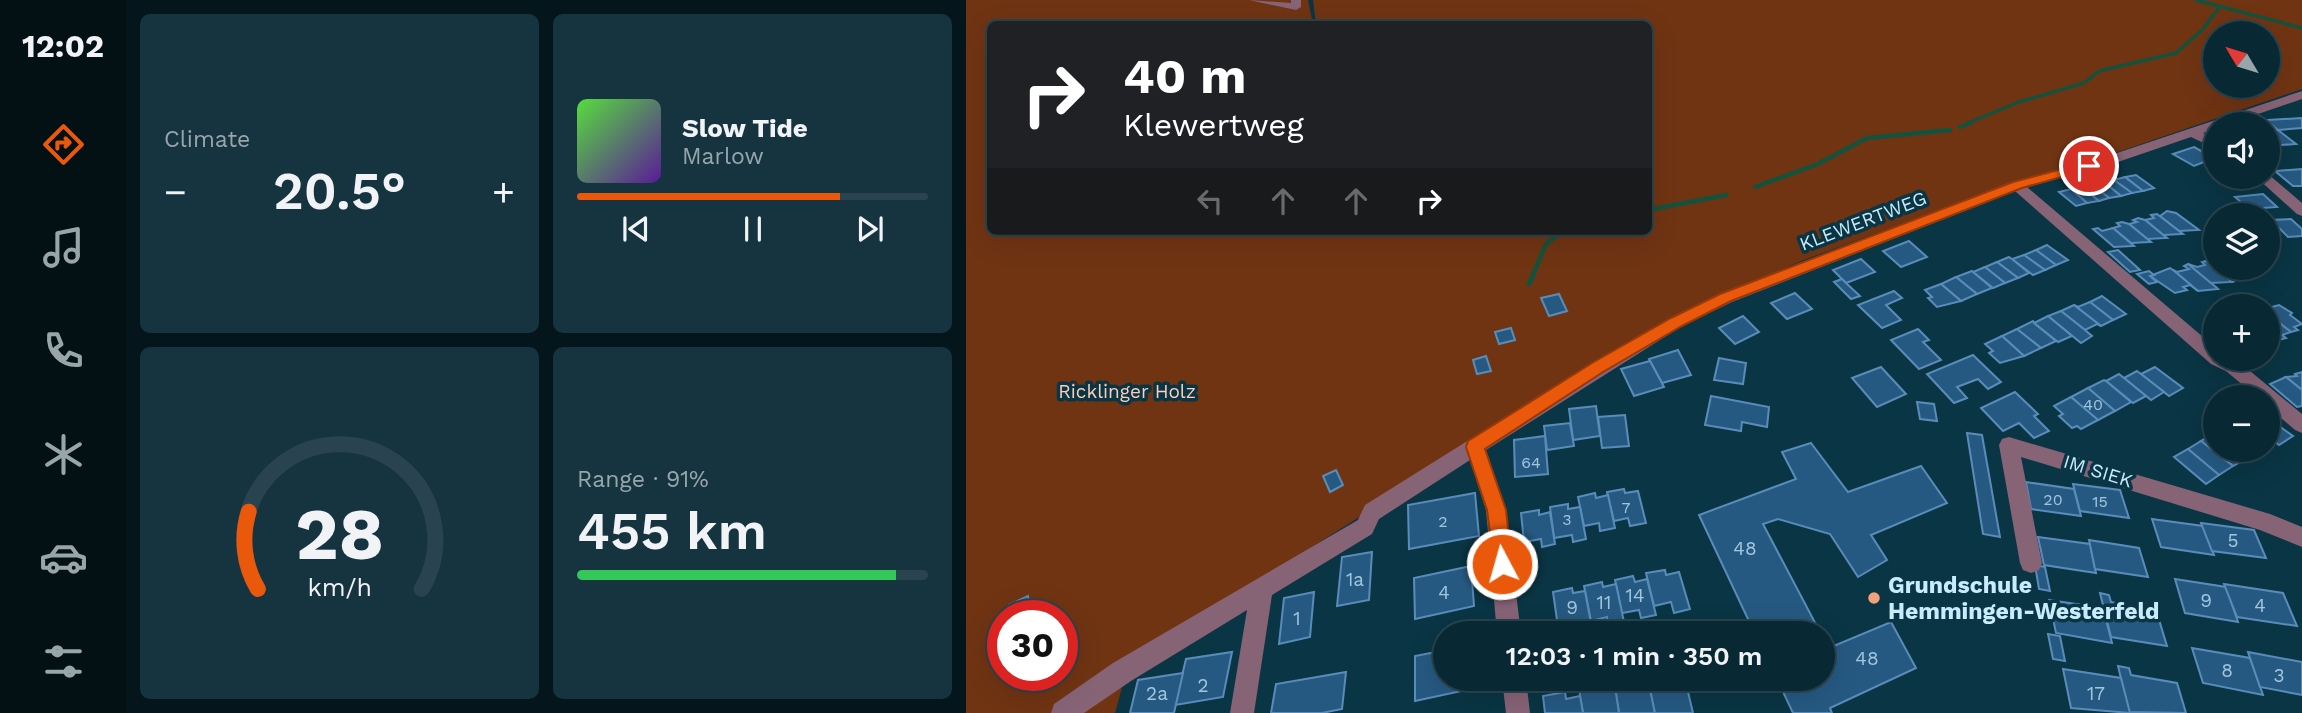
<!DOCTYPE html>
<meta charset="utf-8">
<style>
body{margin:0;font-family:"Work Sans",sans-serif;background:#16343f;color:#f1f3f6;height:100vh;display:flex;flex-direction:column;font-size:26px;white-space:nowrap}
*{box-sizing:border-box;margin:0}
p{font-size:23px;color:#98a6ac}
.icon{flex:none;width:38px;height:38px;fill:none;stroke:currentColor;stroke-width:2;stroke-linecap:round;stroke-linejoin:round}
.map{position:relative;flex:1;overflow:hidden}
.details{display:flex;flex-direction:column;gap:14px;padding:14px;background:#04161c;width:840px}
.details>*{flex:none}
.banner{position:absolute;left:21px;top:21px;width:665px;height:214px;border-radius:10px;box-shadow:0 7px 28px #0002,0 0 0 2px #29444e;background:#202124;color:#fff;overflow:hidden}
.needle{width:46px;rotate:308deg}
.tools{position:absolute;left:1237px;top:21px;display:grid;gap:14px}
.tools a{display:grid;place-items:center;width:77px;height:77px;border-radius:50%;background:#082833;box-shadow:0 7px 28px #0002,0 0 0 2px #29444e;font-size:35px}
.speed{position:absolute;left:21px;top:600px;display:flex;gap:14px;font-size:35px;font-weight:700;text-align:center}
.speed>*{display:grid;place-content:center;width:91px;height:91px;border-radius:50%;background:#082833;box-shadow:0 7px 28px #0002,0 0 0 2px #29444e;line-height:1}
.speed .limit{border:10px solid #d22;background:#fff;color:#111}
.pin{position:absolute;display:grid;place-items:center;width:60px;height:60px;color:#fff;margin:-30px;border:4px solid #fff;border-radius:50%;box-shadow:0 2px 7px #0007}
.me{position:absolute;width:77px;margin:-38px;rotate:354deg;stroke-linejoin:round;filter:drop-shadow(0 0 5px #0008)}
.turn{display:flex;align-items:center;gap:24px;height:147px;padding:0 21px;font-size:32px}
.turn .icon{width:91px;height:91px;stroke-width:2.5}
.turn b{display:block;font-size:49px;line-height:60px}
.lanes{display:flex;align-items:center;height:66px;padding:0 21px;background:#0003;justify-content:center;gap:35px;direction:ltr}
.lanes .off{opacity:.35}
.big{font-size:52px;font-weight:600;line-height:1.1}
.details .card{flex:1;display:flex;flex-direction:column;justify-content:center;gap:10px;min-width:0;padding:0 24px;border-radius:10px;background:#16343f}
.details .dial{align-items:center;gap:0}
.dial svg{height:182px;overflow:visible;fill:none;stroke:#29444e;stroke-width:7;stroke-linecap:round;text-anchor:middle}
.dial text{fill:#f1f3f6;stroke:none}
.song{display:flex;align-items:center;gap:21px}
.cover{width:84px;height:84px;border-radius:10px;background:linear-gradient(135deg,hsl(110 70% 55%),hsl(270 70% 35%))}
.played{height:7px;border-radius:4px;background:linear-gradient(90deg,#ea580c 75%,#29444e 75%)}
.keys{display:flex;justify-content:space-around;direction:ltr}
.heat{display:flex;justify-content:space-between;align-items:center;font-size:38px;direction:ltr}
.charge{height:10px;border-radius:5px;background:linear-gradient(90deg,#34c759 91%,#29444e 0)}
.details .tiles{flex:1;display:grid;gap:14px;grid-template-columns:repeat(2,1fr)}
.trip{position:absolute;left:467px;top:621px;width:402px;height:70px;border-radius:35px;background:#082833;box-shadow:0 7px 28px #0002,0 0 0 2px #29444e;font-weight:600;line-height:70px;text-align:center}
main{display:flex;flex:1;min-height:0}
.tab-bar{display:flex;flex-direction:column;width:126px;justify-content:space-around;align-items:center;background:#031014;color:#98a6ac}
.tab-bar .icon{width:49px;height:49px}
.tab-bar .selected{color:#ea580c}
.tab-bar b{font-size:32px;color:#f1f3f6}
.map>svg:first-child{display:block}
</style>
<main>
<nav class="tab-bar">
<b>12:02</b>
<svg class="icon selected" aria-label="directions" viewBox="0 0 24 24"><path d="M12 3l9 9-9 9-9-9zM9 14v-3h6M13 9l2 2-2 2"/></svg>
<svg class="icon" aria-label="music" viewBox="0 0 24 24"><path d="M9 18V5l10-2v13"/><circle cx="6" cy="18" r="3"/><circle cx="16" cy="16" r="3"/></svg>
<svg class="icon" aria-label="phone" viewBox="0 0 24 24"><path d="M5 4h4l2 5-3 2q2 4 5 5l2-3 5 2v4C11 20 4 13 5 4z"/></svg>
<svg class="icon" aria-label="climate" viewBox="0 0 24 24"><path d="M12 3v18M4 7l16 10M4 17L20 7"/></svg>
<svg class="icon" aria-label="car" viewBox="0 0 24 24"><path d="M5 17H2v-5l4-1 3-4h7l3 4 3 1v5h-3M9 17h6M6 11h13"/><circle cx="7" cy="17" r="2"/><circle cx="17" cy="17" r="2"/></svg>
<svg class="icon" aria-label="filters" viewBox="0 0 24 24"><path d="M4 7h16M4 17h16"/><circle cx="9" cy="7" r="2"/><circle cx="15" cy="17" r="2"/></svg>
</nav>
<section class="details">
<div class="tiles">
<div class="card"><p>Climate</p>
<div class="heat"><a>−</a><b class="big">20.5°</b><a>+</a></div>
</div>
<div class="card">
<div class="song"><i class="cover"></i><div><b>Slow Tide</b><p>Marlow</p></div></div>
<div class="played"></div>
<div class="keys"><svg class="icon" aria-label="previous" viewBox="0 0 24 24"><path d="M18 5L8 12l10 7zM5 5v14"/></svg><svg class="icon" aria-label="pause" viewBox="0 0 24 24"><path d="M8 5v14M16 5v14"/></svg><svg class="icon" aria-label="next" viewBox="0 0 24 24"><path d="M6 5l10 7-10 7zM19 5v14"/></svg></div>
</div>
<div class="card dial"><svg viewBox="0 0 100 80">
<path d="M14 69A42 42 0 1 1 86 69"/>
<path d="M14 69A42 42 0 0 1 10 35" stroke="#ea580c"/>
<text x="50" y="56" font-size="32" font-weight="700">28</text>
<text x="50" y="72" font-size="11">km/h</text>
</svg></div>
<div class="card"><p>Range · 91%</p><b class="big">455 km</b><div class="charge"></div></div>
</div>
</section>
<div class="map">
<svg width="1336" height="713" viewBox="0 0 1336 713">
<rect width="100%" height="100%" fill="#0a3544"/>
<!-- green -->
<path fill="#703413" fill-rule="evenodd" d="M0,0H342L347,24H24V231H682V24H350L347,0H1336V89L1146,154L1045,183L835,261L716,314L163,662L149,713H0ZM1250,33H1302V86H1250ZM37,616H96V676H37Z"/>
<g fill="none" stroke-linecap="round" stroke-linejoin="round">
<!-- stream-far2 -->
<g stroke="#13533d" stroke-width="3.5">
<polyline points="1230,0 1336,28"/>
<polyline points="1002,123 1053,102 1118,83 1133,71 1210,53 1236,30 1252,9"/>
</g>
<!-- stream-far1 -->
<g stroke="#13533d" stroke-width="4.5">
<polyline points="994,127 1006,122"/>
<polyline points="789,187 852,164 901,138 984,130"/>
<polyline points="682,210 760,195"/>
<polyline points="566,277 580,244 597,231"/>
</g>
<!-- stream -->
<polyline stroke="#13533d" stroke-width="5" points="563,284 567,276"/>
</g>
<!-- building -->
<g fill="#265982" stroke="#598cb9" stroke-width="2">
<polygon points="1336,118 1336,128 1312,130 1300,120"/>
<polygon points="1302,130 1312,130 1330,144 1302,146"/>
<polygon points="1228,147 1248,158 1228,166 1207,154"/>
<polygon points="1336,169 1336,186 1327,186 1309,171"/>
<polygon points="1170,175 1188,188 1177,191 1159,177"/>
<polygon points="1159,177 1177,191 1166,193 1148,180"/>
<polygon points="1249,177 1276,177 1283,183 1261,187"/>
<polygon points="1148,180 1166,193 1155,196 1138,182"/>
<polygon points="1138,182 1155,196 1143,198 1126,184"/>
<polygon points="1126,184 1143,198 1133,201 1115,187"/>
<polygon points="1115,187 1133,201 1121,203 1105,189"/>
<polygon points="1105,189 1121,203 1110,206 1093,192"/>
<polygon points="1297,194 1311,207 1283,209 1269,197"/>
<polygon points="1201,211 1210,213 1233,230 1213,231 1194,216"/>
<polygon points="1191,214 1213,231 1217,234 1197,235 1179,220 1188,218 1185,215"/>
<polygon points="1172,218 1179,220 1201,238 1181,239 1163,224 1171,222 1167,220"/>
<polygon points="1325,219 1336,229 1336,236 1322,237 1305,220"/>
<polygon points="1156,222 1163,224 1185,242 1165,243 1147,228 1154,226 1151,223"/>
<polygon points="1132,228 1136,231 1147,228 1168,246 1148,247 1127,229"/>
<polygon points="943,241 961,257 935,267 917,251"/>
<polygon points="1081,245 1102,260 1090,265 1070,250"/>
<polygon points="1070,250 1090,265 1079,270 1058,255"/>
<polygon points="1152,250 1174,270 1164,272 1142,252"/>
<polygon points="1058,255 1079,270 1067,275 1046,259"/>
<polygon points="1043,257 1046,259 1063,273 1052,278 1031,262"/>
<polygon points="895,259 909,272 880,283 867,270"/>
<polygon points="1250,259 1250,268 1273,268 1281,274 1266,282 1240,261"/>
<polygon points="1240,261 1266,282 1245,283 1252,289 1222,264 1231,267 1239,265 1236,262"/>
<polygon points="1031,262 1052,278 1039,283 1019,267"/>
<polygon points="1222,264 1252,289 1232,291 1207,270 1211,272 1223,269 1218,266"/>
<polygon points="1019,267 1039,283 1027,288 1007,272"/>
<polygon points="1204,268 1207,270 1232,291 1224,285 1217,287 1221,290 1209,293 1184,276"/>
<polygon points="1006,271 1007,272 1026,288 1011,294 990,277"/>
<polygon points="1183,271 1188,275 1184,276 1191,282 1183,284 1171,274"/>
<polygon points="990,277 1011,294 995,301 975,284"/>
<polygon points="876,279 880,283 894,296 885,299 868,282"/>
<polygon points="975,284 995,301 971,307 962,298 966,297 959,290"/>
<polygon points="928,291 936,298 920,305 935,320 916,328 892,305"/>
<polygon points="829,293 846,309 821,319 805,303"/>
<polygon points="593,294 601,311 583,316 575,298"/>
<polygon points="1136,296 1160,314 1147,320 1124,302"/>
<polygon points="1124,302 1147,320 1135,326 1108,305 1112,307"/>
<polygon points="1108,305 1135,326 1131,324 1119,330 1095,311"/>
<polygon points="1313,305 1326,313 1324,315 1336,324 1328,327 1332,330 1325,332 1302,314 1302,308"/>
<polygon points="1095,311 1119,330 1126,336 1115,343 1082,316"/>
<polygon points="1302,314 1325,332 1316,335 1320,338 1313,340 1302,331"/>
<polygon points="777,316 793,332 769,344 753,328"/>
<polygon points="1082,316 1106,336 1092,342 1068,323"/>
<polygon points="1067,321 1068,323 1090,341 1075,348 1051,329"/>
<polygon points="545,328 549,340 533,344 529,332"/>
<polygon points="952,329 963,340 957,342 975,360 953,369 925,340"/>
<polygon points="1051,329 1075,348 1058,356 1036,336"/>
<polygon points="1036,336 1058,356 1034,363 1023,353 1027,351 1019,344"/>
<polygon points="712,350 725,375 696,383 683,359"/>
<polygon points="1007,355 1035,382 1022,389 1012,379 991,387 1001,398 988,403 961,374"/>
<polygon points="520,356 525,371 511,374 507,360"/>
<polygon points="753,358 780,363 777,384 748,380"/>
<polygon points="684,361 698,387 668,396 655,369"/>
<polygon points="915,367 940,394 911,407 886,378"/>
<polygon points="1189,367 1217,388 1203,396 1175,374"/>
<polygon points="1171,371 1175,374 1198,392 1185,400 1158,378"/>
<polygon points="1336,372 1336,390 1320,377 1331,376 1329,374"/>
<polygon points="1153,374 1158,378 1180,396 1167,403 1140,381"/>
<polygon points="1320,377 1336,390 1336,406 1331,407 1304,384"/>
<polygon points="1138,380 1140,381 1165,402 1149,411 1122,388"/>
<polygon points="1122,388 1149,411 1132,420 1105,397"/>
<polygon points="1049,392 1072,414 1068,416 1083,431 1068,438 1053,423 1037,431 1015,408"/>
<polygon points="745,396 803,407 801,427 776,422 775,431 739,425"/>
<polygon points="1105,397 1132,420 1115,429 1111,426 1106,428 1093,416 1097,414 1088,406"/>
<polygon points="951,402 968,404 971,421 954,419"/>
<polygon points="630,406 634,436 607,440 603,409"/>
<polygon points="659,415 663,446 636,448 632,417"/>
<polygon points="1302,418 1327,436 1313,445 1302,436"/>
<polygon points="604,423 608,446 581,450 578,426"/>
<polygon points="1001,433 1016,435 1034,537 1017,534"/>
<polygon points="1249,433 1250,450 1271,450 1281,458 1267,466 1235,441"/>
<polygon points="579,436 582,474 549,477 548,440"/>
<polygon points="1235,441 1267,466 1253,475 1222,449"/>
<polygon points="845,443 882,492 955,466 981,503 905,535 921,560 892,577 864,534 812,519 797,524 855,634 789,634 733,515 830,479 816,452"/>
<polygon points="1222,449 1253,475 1240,484 1208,457"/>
<polygon points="1271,450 1296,450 1300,453 1286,461"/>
<polygon points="370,470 377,485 364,492 357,476"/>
<polygon points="1060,482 1108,489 1115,516 1065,509"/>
<polygon points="1107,484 1154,490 1163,518 1114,511"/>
<polygon points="658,489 659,493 672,491 680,523 664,526 662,518 648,521 641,492"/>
<polygon points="509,493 513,536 443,549 442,505"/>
<polygon points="629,493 630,498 642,495 649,528 634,531 633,523 618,526 612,497"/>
<polygon points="602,504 602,509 614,507 620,539 607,542 606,535 588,538 584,507"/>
<polygon points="573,510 573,515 584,512 589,544 576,547 575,539 558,542 555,513"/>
<polygon points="1186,519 1237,526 1248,555 1195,547"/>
<polygon points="1235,523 1288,530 1300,558 1246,551"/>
<polygon points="1072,537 1124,544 1130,573 1078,565"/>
<polygon points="1123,540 1173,548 1182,577 1129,569"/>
<polygon points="406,552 403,600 371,606 376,557"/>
<polygon points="1069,565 1079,567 1084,591 1073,589"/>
<polygon points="505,566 508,606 449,619 448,578"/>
<polygon points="699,570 700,575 713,572 724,609 708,613 705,602 688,606 680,573"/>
<polygon points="667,576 669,582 681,579 690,615 675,618 673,610 656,613 649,580"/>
<polygon points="1209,579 1260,587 1272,622 1219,613"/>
<polygon points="636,582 637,587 650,584 658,622 642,626 641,617 625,621 618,586"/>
<polygon points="1258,584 1317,593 1331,626 1271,617"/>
<polygon points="606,588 607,593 619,591 626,629 610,633 609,624 592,627 587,592"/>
<polygon points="348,592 344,637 313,644 318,598"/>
<polygon points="1134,593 1143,595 1145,602 1190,610 1201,646 1145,637"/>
<polygon points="62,596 63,605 43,614 43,605"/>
<polygon points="1083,600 1137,608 1146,643 1090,633"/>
<polygon points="925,622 950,668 864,708 866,713 827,713 811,679 858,679 858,637 863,648"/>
<polygon points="1082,634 1094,636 1099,661 1087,659"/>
<polygon points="1226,648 1284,658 1297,695 1237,683"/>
<polygon points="480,650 480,679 527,679 528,684 449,701 449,656"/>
<polygon points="266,652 257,697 209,705 220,659"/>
<polygon points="1282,652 1336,662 1336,695 1294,687"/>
<polygon points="1152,666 1163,668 1165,675 1211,683 1220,713 1163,712"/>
<polygon points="1097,669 1155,678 1164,713 1105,708"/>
<polygon points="380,672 376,709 356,713 305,713 310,684"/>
<polygon points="217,673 208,713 164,713 172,680"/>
<polygon points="668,679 669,683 682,680 689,713 653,713 648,681"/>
<polygon points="682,679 719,679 727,713 689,713"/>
<polygon points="633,685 634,690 649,687 653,713 617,713 613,689"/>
<polygon points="599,692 600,699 614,696 617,713 579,713 577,696"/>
</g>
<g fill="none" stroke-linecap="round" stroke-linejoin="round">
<!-- minor -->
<g fill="#876376" fill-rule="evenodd">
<polygon points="283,0 325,3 325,0 335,0 335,7 330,10"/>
<polygon points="1336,91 1336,99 1263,124 1250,124 1250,129 1237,133 1250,140 1250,149 1225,137 1152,162 1061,187 1250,348 1250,359 1272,361 1336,414 1336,433 1329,430 1302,407 1302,397 1291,397 1260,371 1245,364 1049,191 766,302 716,326 520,450 540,510 555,634 531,634 520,510 504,460 413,519 406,534 306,595 288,713 264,713 281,610 165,681 118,713 85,713 88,704 147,663 392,520 399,505 626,363 704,318 754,294 1046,182 1142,156"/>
<polygon points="1302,174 1336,203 1336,216 1331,214 1290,177 1302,177"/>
<polygon points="1043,437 1304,514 1336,527 1336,547 1294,530 1055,457 1076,563 1073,570 1065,573 1057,570 1054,563 1033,445 1036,439"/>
<polygon points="536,679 560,679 564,713 540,713"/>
</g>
</g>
<!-- route -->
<polygon fill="#ea580c" stroke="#983908" stroke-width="2" points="1123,162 1129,166 1127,168 1056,188 765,301 716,326 637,372 519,449 540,510 546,564 543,571 536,574 529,571 521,510 500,447 502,441 626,363 705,318 754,294 1047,182"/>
<!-- markers -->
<circle fill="#f1a17c" stroke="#0a3544" stroke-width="2.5" cx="908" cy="598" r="7"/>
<g text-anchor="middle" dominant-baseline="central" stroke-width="7" stroke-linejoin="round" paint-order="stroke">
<!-- number labels -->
<g font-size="16" fill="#a0c7de">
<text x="1127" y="404">40</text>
<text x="565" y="462">64</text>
<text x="1087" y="499">20</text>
<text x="1134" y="501">15</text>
<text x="660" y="507">7</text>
<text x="601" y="519">3</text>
<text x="477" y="521">2</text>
</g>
<!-- street labels -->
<g font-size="19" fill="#c8ecfc" stroke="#0a3544">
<text transform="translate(897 221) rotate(-21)">KLEWERTWEG</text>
<text transform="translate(1132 471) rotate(17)">IM SIEK</text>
</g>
<!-- park labels -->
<g font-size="19" fill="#fecfb9" stroke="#0a3544">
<text x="161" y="391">Ricklinger Holz</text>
</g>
<!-- near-number labels -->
<g font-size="19" fill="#a0c7de">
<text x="1267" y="540">5</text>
<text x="779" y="548">48</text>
<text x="389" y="579">1a</text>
<text x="478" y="592">4</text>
<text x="669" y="595">14</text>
<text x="1240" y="600">9</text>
<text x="638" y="602">11</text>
<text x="1294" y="605">4</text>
<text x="606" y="607">9</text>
<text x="331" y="618">1</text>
<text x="901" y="658">48</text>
<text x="1261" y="670">8</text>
<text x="1313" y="675">3</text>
<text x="237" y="685">2</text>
<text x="191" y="693">2a</text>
<text x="1130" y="693">17</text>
</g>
<!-- near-poi labels -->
<g font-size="23" font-weight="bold" fill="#c8ecfc" stroke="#0a3544" text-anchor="start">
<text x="922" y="585">Grundschule<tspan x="922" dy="26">Hemmingen-Westerfeld</tspan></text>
</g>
</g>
</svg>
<div class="tools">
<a><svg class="needle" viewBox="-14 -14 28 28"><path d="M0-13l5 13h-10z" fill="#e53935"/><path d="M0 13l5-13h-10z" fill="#98a6ac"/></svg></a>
<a><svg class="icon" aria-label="sound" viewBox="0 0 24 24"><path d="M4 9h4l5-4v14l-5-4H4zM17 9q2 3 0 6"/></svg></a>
<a><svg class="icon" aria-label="layers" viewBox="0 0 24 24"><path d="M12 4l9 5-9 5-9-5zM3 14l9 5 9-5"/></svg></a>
<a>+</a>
<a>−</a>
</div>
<div class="speed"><div class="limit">30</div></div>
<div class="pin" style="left:1123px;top:166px;background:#d93025"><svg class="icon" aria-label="arrive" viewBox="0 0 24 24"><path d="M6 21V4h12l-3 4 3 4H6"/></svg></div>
<svg class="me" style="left:536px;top:564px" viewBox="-20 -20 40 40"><circle r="17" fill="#ea580c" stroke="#fff" stroke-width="3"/><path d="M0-11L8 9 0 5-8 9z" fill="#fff"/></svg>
<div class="trip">12:03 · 1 min · 350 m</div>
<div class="banner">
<div class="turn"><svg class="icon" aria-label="right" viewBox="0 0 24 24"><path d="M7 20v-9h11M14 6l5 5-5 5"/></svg><div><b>40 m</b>Klewertweg</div></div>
<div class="lanes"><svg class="icon off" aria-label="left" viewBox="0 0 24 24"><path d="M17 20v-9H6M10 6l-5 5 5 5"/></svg><svg class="icon off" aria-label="ahead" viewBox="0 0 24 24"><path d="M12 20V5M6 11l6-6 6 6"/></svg><svg class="icon off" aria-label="ahead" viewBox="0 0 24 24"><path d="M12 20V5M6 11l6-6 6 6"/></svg><svg class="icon" aria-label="right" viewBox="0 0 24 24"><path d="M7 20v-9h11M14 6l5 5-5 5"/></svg></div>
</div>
</div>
</main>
